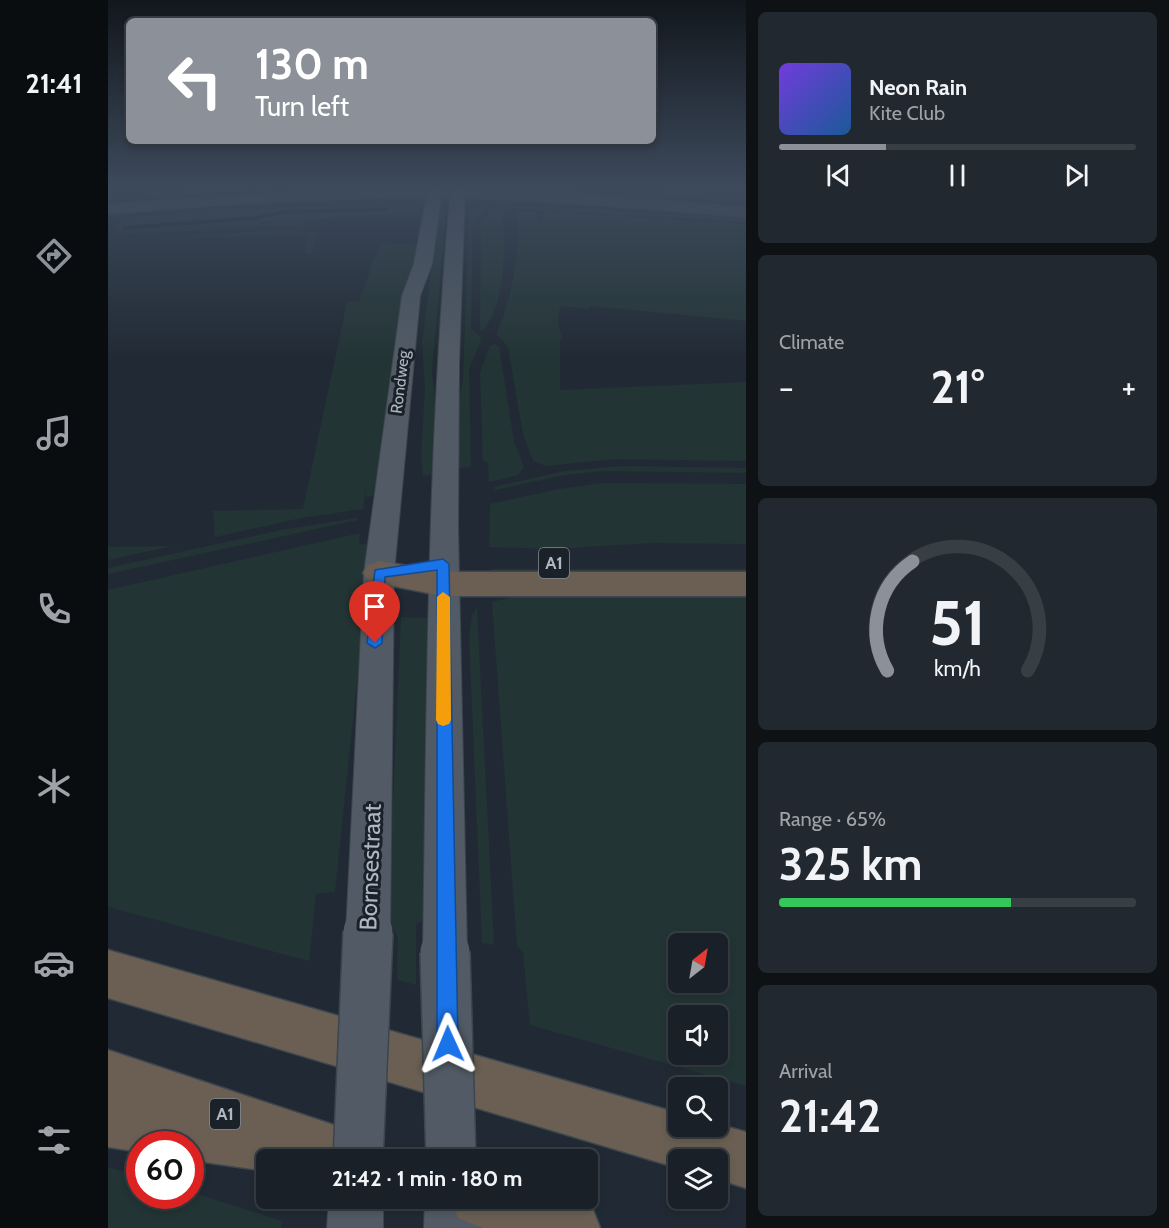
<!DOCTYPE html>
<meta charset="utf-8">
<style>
body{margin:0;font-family:Cabin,sans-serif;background:#22282f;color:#f1f3f6;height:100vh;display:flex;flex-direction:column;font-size:22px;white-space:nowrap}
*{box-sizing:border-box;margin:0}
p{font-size:20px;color:#9fa3a7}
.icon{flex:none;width:33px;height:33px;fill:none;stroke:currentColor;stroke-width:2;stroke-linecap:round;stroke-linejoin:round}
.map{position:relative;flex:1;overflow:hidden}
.side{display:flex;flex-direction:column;gap:12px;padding:12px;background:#0e1215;width:423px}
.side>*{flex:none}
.guide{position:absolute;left:18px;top:18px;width:530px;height:126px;border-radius:9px;box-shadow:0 3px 9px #0003,0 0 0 2px #373e44;background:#8c9099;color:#fff;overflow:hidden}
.needle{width:39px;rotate:31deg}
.fabs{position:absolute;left:560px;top:933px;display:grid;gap:12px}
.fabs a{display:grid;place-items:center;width:60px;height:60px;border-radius:9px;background:#192027;box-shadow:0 3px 9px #0003,0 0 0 2px #373e44;font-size:30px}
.speed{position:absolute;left:18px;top:1131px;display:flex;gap:12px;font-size:30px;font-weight:700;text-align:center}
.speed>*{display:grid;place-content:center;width:78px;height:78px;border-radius:50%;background:#192027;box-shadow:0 3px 9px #0003,0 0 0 2px #373e44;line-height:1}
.speed .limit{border:9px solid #d22;background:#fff;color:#111}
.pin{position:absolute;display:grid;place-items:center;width:51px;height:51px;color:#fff;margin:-62px -26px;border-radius:50% 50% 50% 0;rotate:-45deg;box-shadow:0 0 6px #0007}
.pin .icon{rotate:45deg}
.me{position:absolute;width:66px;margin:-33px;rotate:359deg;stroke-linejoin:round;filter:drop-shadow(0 0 4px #0008)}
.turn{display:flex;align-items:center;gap:21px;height:126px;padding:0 30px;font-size:27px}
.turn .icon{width:78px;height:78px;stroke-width:2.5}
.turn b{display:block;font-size:42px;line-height:51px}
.big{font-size:45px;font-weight:700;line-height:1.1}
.side .tile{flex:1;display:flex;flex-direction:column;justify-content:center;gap:9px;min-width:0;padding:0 21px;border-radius:9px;background:#22282f}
.side .dial{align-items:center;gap:0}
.dial svg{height:156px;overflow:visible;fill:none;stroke:#373e44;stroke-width:7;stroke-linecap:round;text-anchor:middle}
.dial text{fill:#f1f3f6;stroke:none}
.song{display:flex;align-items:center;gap:18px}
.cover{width:72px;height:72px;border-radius:9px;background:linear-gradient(135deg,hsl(260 70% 55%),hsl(210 70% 35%))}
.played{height:6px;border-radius:3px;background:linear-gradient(90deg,#8c9099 30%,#373e44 30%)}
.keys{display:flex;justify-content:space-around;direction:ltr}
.heat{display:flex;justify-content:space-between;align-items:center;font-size:33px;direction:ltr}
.charge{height:9px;border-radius:4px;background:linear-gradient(90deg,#34c759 65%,#373e44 0)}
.trip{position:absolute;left:148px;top:1149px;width:342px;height:60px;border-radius:9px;background:#192027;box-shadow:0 3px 9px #0003,0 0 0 2px #373e44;font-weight:700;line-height:60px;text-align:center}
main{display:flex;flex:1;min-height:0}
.dock{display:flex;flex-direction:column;width:108px;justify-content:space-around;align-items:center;background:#0a0d10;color:#9fa3a7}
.dock .icon{width:42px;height:42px}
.dock .current{color:#8c9099}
.dock b{font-size:27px;color:#f1f3f6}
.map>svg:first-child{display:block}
</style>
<main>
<nav class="dock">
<b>21:41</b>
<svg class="icon current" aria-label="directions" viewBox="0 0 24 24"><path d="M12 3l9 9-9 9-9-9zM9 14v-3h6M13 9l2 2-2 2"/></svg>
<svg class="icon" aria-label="music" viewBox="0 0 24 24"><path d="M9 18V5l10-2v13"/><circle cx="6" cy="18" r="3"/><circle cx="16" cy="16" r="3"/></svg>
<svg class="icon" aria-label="phone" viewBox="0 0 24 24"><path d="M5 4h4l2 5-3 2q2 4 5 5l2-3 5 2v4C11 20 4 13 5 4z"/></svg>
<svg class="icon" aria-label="climate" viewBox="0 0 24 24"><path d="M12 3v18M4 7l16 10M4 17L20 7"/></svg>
<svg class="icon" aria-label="car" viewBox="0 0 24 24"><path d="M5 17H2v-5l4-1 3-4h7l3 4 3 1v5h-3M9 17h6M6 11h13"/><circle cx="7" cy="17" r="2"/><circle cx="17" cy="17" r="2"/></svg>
<svg class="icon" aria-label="filters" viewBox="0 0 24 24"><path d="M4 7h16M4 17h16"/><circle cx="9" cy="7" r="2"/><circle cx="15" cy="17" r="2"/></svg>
</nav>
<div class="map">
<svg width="638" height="1228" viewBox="0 0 638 1228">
<rect width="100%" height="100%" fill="#212a34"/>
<!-- green -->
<g fill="#233435" fill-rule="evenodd">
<polygon points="96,188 174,188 0,201 0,196"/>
<polygon points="406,188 534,195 638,208 638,211 517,197 412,191"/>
<polygon points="583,188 638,188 638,205 561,197 554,191"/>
<polygon points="122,193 123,196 0,206 0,203"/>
<polygon points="290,205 306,207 315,213 307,216 262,215 204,219 189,226 164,226 164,221 153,221 153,224 162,223 162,226 21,234 7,230 12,222 29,217 174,208"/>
<polygon points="379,205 378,210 365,220 363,329 374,338 361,369 363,466 348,469 348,417 355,379 361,214 368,208"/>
<polygon points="335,206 338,211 324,372 329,417 325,474 315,476 313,457 317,389 314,342 331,209"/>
<polygon points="408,206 629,217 638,218 638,222 415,209 409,208"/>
<path d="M385,211H394C398,249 398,300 375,331L372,330L373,219Z"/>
<path d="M409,211L429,212L430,222H434V214L439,212L638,224V321L482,306L481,309L452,306L450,324L455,339H452V390L638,382V461L504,459L438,466L425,461L415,434L400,347L388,334C405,296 412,253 409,211Z"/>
<polygon points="159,231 210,232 204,251 209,253 197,253 201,234 41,239"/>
<polygon points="272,243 311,245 265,496 258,497 258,488 255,509 193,518 107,537 105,511 195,509 239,302 251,301"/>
<polygon points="387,344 391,347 406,441 416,467 410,475 381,482 380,463 375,460 372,372 382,346"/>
<polygon points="514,466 638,468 638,473 495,471 457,475 387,490 386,487 456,471"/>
<polygon points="494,483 638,484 638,544 545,543 442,549 381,547 382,504 451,489"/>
<polygon points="249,518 250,520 0,574 0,568 173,530"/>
<polygon points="252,533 251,545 258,543 260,548 259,584 227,892 208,894 201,961 0,907 0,590"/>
<polygon points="65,546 0,560 0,547"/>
<rect x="384" y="569" width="254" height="5"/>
<path d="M638,593V1086L422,1025L415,953L409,945L384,602L412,595ZM570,944H609V982H570ZM570,1016H609V1054H570Z"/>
<polygon points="369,608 386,945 374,943 361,636 364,615"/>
<polygon points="293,617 323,618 319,918 308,924 308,985 289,980 290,938 280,918"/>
<polygon points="0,1167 31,1176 32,1196 82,1196 83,1192 174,1221 173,1228 0,1228"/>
</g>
<!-- water -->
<polygon fill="#162230" points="31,188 96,188 0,196 0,191"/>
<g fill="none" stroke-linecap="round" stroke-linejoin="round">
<!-- stream -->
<polyline stroke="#162230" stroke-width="4" points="16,228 148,218 174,212 279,209"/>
<defs>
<path id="secondary" d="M261,189C388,188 512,198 638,208V216C542,209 445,199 349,197C232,195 116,203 0,213V205Z"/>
<g id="primary">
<polygon points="320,188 334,188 324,264 312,296 286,573 282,932 276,948 260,954 244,948 238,932 256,573 294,296 306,264"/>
<path d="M343,188H357L351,364L350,529L359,952L353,968L337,974L321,968L315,952C319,697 319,442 343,188Z"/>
<polygon points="221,1198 275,1198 275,1228 219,1228"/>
<polygon points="317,1198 371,1198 372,1228 316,1228"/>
</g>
<g id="highway">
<polygon points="271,561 335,572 638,572 638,596 335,596 260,581 255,573 260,565"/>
<polygon points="0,950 570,1113 570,1126 609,1126 609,1124 638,1132 638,1188 609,1179 609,1160 570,1160 570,1168 0,998"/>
<polygon points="0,1050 247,1132 267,1140 275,1160 159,1160 158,1171 82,1160 82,1144 32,1144 32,1152 0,1147"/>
<polygon points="342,1198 462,1198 484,1207 492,1228 374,1228 350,1218"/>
</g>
</defs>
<!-- secondary casing -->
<use href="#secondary" stroke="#3d454e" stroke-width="4"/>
<!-- primary casing -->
<use href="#primary" stroke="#3d454e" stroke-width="2"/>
<!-- highway casing -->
<use href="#highway" stroke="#3e474f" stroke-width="3"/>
<!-- secondary -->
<use href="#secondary" fill="#424c58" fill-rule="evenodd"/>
<!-- primary -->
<use href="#primary" fill="#525b65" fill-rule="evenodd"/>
<!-- highway -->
<use href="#highway" fill="#6a5f52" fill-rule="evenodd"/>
<defs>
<g id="primary-bridge">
<polyline points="337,952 343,1160"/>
<polyline points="250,1160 260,932"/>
</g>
</defs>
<!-- primary-bridge casing -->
<use href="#primary-bridge" stroke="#3d454e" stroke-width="52" stroke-linecap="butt"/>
<!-- primary-bridge -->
<use href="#primary-bridge" stroke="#525b65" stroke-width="49"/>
</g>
<!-- sky -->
<linearGradient id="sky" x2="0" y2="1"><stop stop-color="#12171d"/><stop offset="0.52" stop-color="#3d4a5c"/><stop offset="1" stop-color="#3d4a5c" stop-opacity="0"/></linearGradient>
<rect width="638" height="360" fill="url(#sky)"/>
<!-- route -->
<polygon fill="#1a73e8" stroke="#114b97" stroke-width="1.5" points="335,559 341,564 350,1044 347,1052 340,1055 332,1052 329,1044 329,570 277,577 274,643 267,648 259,643 267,570"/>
<!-- slow -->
<polygon fill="#f59e0b" points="335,592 342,597 343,720 341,724 335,726 330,724 328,720 329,597"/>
<g text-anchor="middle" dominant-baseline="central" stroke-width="6" stroke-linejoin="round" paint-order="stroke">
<!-- far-street labels -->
<g font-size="16" fill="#aeb7c2" stroke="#1a2129">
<text transform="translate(292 382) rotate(-83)">Rondweg</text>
</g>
<!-- shield labels -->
<g fill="#1a2129" stroke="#828a94" stroke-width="1.5">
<rect x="431" y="548" width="30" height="30" rx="4.5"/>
<rect x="102" y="1099" width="30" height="30" rx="4.5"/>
</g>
<g font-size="18" font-weight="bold" fill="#aeb7c2">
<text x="446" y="563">A1</text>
<text x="117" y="1114">A1</text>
</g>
<!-- near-street labels -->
<g font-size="24" fill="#aeb7c2" stroke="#1a2129">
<text transform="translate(262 867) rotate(-88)">Bornsestraat</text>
</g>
</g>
</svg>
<div class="fabs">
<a><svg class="needle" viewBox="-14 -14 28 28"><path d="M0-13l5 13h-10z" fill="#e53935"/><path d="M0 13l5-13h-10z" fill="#9fa3a7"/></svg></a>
<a><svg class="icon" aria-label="sound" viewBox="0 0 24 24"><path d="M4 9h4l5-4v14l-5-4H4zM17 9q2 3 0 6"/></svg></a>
<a><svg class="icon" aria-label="search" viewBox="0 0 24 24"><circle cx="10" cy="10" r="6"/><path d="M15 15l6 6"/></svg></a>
<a><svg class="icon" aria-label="layers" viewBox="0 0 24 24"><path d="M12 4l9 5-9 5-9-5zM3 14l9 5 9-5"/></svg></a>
</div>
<div class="speed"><div class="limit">60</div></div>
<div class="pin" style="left:267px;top:643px;background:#d93025"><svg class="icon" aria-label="arrive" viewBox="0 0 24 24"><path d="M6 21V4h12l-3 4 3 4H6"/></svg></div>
<svg class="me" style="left:340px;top:1044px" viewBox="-20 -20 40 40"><path d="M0-17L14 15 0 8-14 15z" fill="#1a73e8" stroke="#fff" stroke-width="4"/></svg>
<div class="trip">21:42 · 1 min · 180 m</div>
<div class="guide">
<div class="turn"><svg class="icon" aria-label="left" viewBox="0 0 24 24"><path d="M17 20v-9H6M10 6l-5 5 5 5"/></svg><div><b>130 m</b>Turn left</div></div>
</div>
</div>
<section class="side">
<div class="tile">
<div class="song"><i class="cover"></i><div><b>Neon Rain</b><p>Kite Club</p></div></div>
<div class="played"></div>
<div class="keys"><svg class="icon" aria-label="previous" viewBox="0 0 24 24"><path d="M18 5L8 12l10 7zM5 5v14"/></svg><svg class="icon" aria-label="pause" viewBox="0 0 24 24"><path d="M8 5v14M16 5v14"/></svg><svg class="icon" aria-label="next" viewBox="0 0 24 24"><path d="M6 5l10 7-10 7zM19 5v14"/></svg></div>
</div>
<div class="tile"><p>Climate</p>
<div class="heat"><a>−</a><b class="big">21°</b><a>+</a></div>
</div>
<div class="tile dial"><svg viewBox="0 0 100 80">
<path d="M14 69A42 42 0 1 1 86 69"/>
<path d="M14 69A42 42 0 0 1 27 13" stroke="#8c9099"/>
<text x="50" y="56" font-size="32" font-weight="700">51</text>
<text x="50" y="72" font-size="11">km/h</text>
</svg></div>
<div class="tile"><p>Range · 65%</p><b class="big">325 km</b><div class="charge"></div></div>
<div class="tile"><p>Arrival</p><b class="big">21:42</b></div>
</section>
</main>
